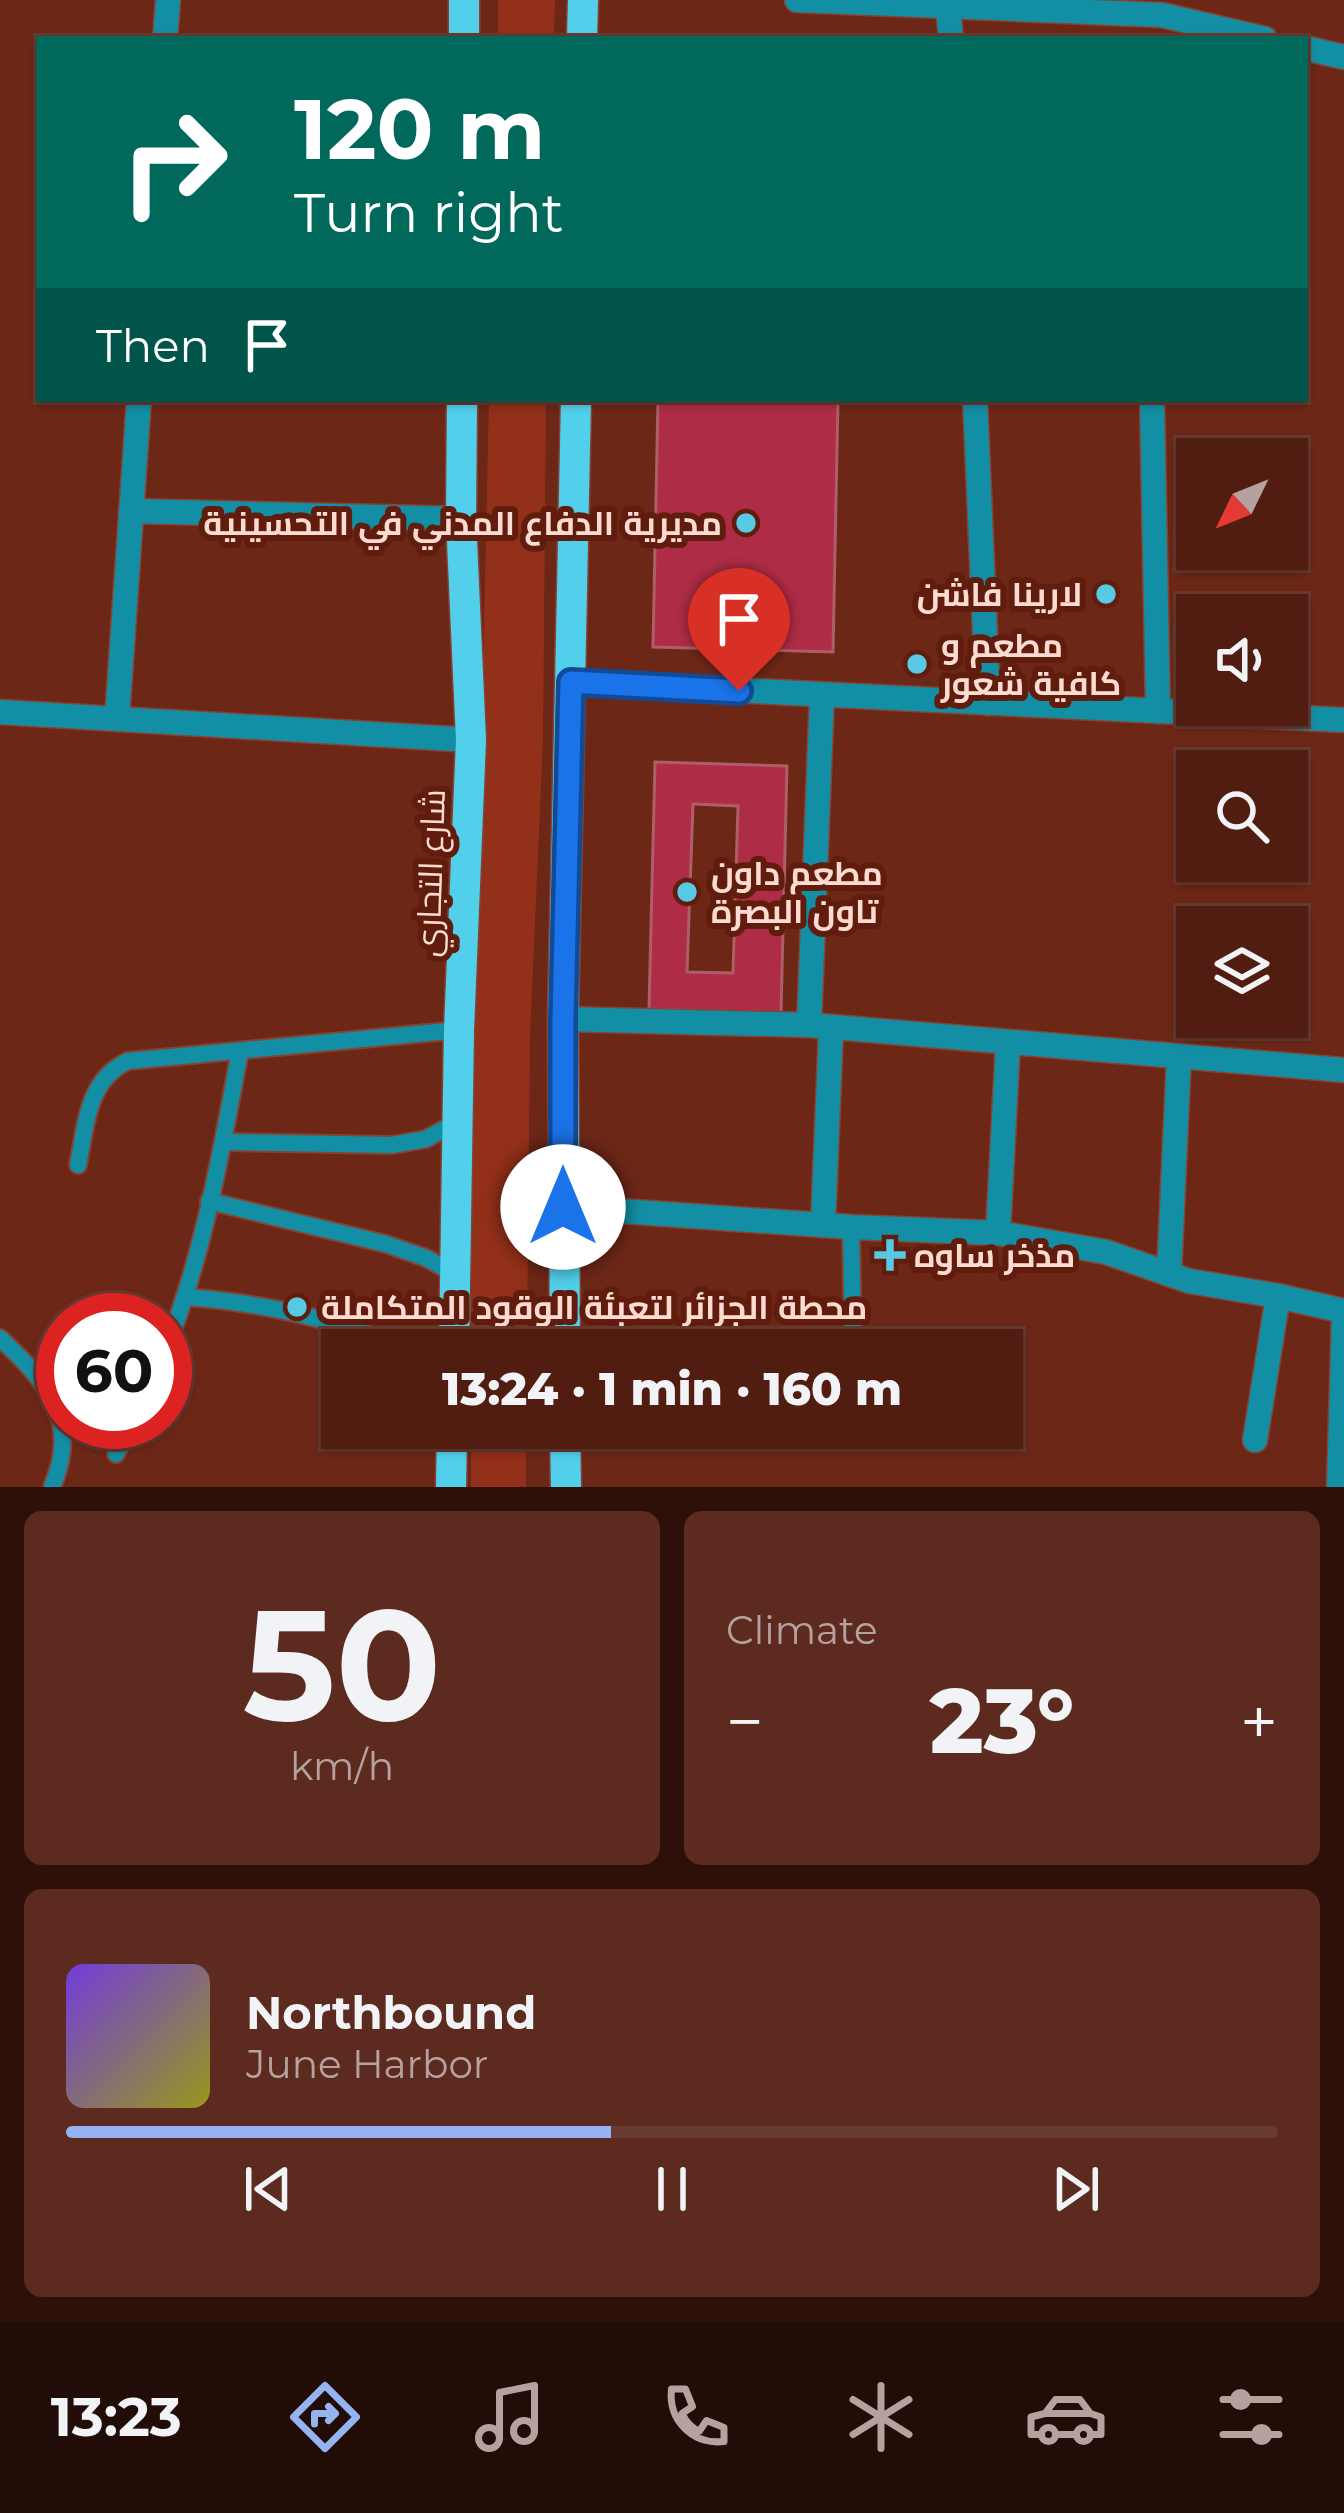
<!DOCTYPE html>
<meta charset="utf-8">
<style>
body{margin:0;font-family:Montserrat,Cairo,sans-serif;background:#5c2a1f;color:#f1f3f6;height:100vh;display:flex;flex-direction:column;font-size:45px;white-space:nowrap}
*{box-sizing:border-box;margin:0}
p{font-size:39px;color:#b5a29f}
.icon{flex:none;width:66px;height:66px;fill:none;stroke:currentColor;stroke-width:2;stroke-linecap:round;stroke-linejoin:round}
.map{position:relative;height:1487px;overflow:hidden}
.details{display:flex;flex-direction:column;gap:24px;padding:24px;background:#2d1009;flex:1}
.details>*{flex:none}
.hud{position:absolute;left:36px;top:36px;width:1272px;height:366px;border-radius:0px;box-shadow:0 3px 9px #0004,0 0 0 3px #683b31;background:#00695c;color:#fff;overflow:hidden}
.needle{width:78px;rotate:227deg}
.fabs{position:absolute;left:1176px;top:438px;display:grid;gap:24px}
.fabs a{display:grid;place-items:center;width:132px;height:132px;border-radius:0px;background:#521d11;box-shadow:0 3px 9px #0004,0 0 0 3px #683b31;font-size:60px}
.speed{position:absolute;left:36px;top:1293px;display:flex;gap:24px;font-size:60px;font-weight:700;text-align:center}
.speed>*{display:grid;place-content:center;width:156px;height:156px;border-radius:50%;background:#521d11;box-shadow:0 3px 9px #0004,0 0 0 3px #683b31;line-height:1}
.speed .limit{border:18px solid #d22;background:#fff;color:#111}
.pin{position:absolute;display:grid;place-items:center;width:102px;height:102px;color:#fff;margin:-123px -51px;border-radius:50% 50% 50% 0;rotate:-45deg;box-shadow:0 0 12px #0007}
.pin .icon{rotate:45deg}
.me{position:absolute;width:132px;margin:-66px;rotate:0deg;stroke-linejoin:round;filter:drop-shadow(0 0 9px #0008)}
.turn{display:flex;align-items:center;gap:42px;height:252px;padding:0 60px;font-size:54px}
.turn .icon{width:156px;height:156px;stroke-width:2.5}
.turn b{display:block;font-size:84px;line-height:102px}
.then{display:flex;align-items:center;height:114px;padding:0 60px;background:#0003;gap:24px;font-size:45px}
.big{font-size:90px;font-weight:800;line-height:1.1}
.details .widget{flex:1;display:flex;flex-direction:column;justify-content:center;gap:18px;min-width:0;padding:0 42px;border-radius:18px;background:#5c2a1f}
.details .dial{align-items:center;gap:0}
.dial b{font-size:156px;line-height:1}
.song{display:flex;align-items:center;gap:36px}
.cover{width:144px;height:144px;border-radius:18px;background:linear-gradient(135deg,hsl(260 70% 55%),hsl(60 70% 35%))}
.played{height:12px;border-radius:6px;background:linear-gradient(90deg,#95b2f1 45%,#683b31 45%)}
.keys{display:flex;justify-content:space-around;direction:ltr}
.heat{display:flex;justify-content:space-between;align-items:center;font-size:66px;direction:ltr}
.details .tiles{flex:1;display:grid;gap:24px;grid-template-columns:1fr 1fr}
.widget:last-child{grid-column:span 2}
.trip{position:absolute;left:321px;top:1329px;width:702px;height:120px;border-radius:0px;background:#521d11;box-shadow:0 3px 9px #0004,0 0 0 3px #683b31;font-weight:800;line-height:120px;text-align:center}
.tabs{display:flex;height:192px;justify-content:space-around;align-items:center;background:#210c07;color:#b5a29f}
.tabs .icon{width:84px;height:84px}
.tabs .active{color:#95b2f1}
.tabs b{font-size:54px;color:#f1f3f6}
.map>svg:first-child{display:block}
</style>
<div class="map">
<svg width="1344" height="1487" viewBox="0 0 1344 1487">
<rect width="100%" height="100%" fill="#6d2717"/>
<!-- green -->
<g fill="#93301a">
<polygon points="498,0 555,0 554,39 498,39"/>
<polygon points="489,399 546,399 543,741 530,1036 527,1350 471,1350 472,1180"/>
<rect x="471" y="1428" width="55" height="59"/>
</g>
<!-- building -->
<g fill="#af2c46" stroke="#ad5e66" stroke-width="3" fill-rule="evenodd">
<polygon points="658,399 838,399 833,652 653,647"/>
<path d="M655,762L787,766L781,1013L649,1009ZM693,804L738,806L733,973L687,972Z"/>
</g>
<g fill="none" stroke-linecap="round" stroke-linejoin="round">
<defs>
<g id="service">
<polyline points="223,1142 392,1145 426,1139 457,1122"/>
<path d="M78,1165C86,1125 87,1080 128,1061L459,1030"/>
<polyline points="209,1201 386,1244 426,1258 455,1274"/>
<polyline points="851,1227 853,1350"/>
<path d="M186,1297C263,1303 335,1318 406,1350"/>
<path d="M0,1338C47,1382 81,1420 52,1487"/>
<path d="M165,1351C204,1255 221,1152 240,1051"/>
<polyline points="116,1454 132,1422"/>
</g>
<g id="minor">
<polyline points="797,0 1162,15 1265,39"/>
<polyline points="948,8 951,39"/>
<polyline points="165,39 168,0"/>
<polyline points="1305,48 1344,57"/>
<polyline points="975,399 988,703"/>
<polyline points="1152,399 1158,711"/>
<polyline points="131,511 461,519"/>
<polyline points="571,682 1344,720"/>
<polyline points="0,712 471,740"/>
<polyline points="117,719 139,399"/>
<polyline points="563,1019 809,1025 1344,1070"/>
<polyline points="809,1025 822,695"/>
<polyline points="563,1207 851,1227 998,1233 1106,1252 1189,1281 1278,1296 1344,1311"/>
<polyline points="823,1225 831,1029"/>
<polyline points="998,1233 1008,1043"/>
<polyline points="1169,1274 1179,1056"/>
<polyline points="1255,1440 1278,1296"/>
<polyline points="1339,1487 1344,1314"/>
</g>
<g id="primary">
<polyline points="464,39 464,0"/>
<polyline points="582,39 583,0"/>
<polyline points="454,1350 459,1030 471,740 461,519 462,399"/>
<polyline points="565,1350 563,1019 576,399"/>
<polyline points="565,1428 566,1487"/>
<polyline points="451,1487 452,1428"/>
</g>
</defs>
<!-- service casing -->
<use href="#service" stroke="#844435" stroke-width="20"/>
<!-- minor casing -->
<use href="#minor" stroke="#844435" stroke-width="27"/>
<!-- primary casing -->
<use href="#primary" stroke="#844435" stroke-width="33"/>
<!-- service -->
<use href="#service" stroke="#138fa5" stroke-width="16"/>
<!-- minor -->
<use href="#minor" stroke="#138fa5" stroke-width="24"/>
<!-- primary -->
<use href="#primary" stroke="#52d0eb" stroke-width="30"/>
</g>
<g fill="none" stroke-linecap="round" stroke-linejoin="round">
<defs>
<polyline id="route" points="563,1207 563,1019 571,682 739,691"/>
</defs>
<!-- route casing -->
<use href="#route" stroke="#114b97" stroke-width="30"/>
<!-- route -->
<use href="#route" stroke="#1a73e8" stroke-width="21"/>
</g>
<!-- markers -->
<g fill="#57c9e2" stroke="#601c0c" stroke-width="4.5">
<circle cx="746" cy="523" r="12"/>
<circle cx="1106" cy="594" r="12"/>
<circle cx="917" cy="664" r="12"/>
<circle cx="687" cy="892" r="12"/>
<path d="M884 1237h12v12h12v12h-12v12h-12v-12h-12v-12h12z"/>
<circle cx="297" cy="1307" r="12"/>
</g>
<g text-anchor="middle" dominant-baseline="central" stroke-width="12" stroke-linejoin="round" paint-order="stroke">
<!-- poi labels -->
<g font-size="33" font-weight="bold" fill="#fedbd2" stroke="#601c0c" text-anchor="start">
<text x="722" y="523" text-anchor="end">مديرية الدفاع المدني في التحسينية</text>
<text x="1082" y="594" text-anchor="end">لارينا فاشن</text>
<text x="941" y="645">مطعم و<tspan x="941" dy="38">كافية شعور</tspan></text>
<text x="711" y="873">مطعم داون<tspan x="711" dy="38">تاون البصرة</tspan></text>
<text x="914" y="1255">مذخر ساوه</text>
<text x="321" y="1307">محطة الجزائر لتعبئة الوقود المتكاملة</text>
</g>
<!-- street labels -->
<g font-size="33" fill="#fedbd2" stroke="#601c0c">
<text transform="translate(430 873) rotate(-88)">شارع التجاري</text>
</g>
</g>
</svg>
<div class="fabs">
<a><svg class="needle" viewBox="-14 -14 28 28"><path d="M0-13l5 13h-10z" fill="#e53935"/><path d="M0 13l5-13h-10z" fill="#b5a29f"/></svg></a>
<a><svg class="icon" aria-label="sound" viewBox="0 0 24 24"><path d="M4 9h4l5-4v14l-5-4H4zM17 9q2 3 0 6"/></svg></a>
<a><svg class="icon" aria-label="search" viewBox="0 0 24 24"><circle cx="10" cy="10" r="6"/><path d="M15 15l6 6"/></svg></a>
<a><svg class="icon" aria-label="layers" viewBox="0 0 24 24"><path d="M12 4l9 5-9 5-9-5zM3 14l9 5 9-5"/></svg></a>
</div>
<div class="speed"><div class="limit">60</div></div>
<div class="pin" style="left:739px;top:691px;background:#d93025"><svg class="icon" aria-label="arrive" viewBox="0 0 24 24"><path d="M6 21V4h12l-3 4 3 4H6"/></svg></div>
<svg class="me" style="left:563px;top:1207px" viewBox="-20 -20 40 40"><circle r="19" fill="#fff"/><path d="M0-13L10 11 0 6-10 11z" fill="#1a73e8"/></svg>
<div class="trip">13:24 · 1 min · 160 m</div>
<div class="hud">
<div class="turn"><svg class="icon" aria-label="right" viewBox="0 0 24 24"><path d="M7 20v-9h11M14 6l5 5-5 5"/></svg><div><b>120 m</b>Turn right</div></div>
<div class="then">Then<svg class="icon" aria-label="arrive" viewBox="0 0 24 24"><path d="M6 21V4h12l-3 4 3 4H6"/></svg></div>
</div>
</div>
<section class="details">
<div class="tiles">
<div class="widget dial"><b>50</b><p>km/h</p></div>
<div class="widget"><p>Climate</p>
<div class="heat"><a>−</a><b class="big">23°</b><a>+</a></div>
</div>
<div class="widget">
<div class="song"><i class="cover"></i><div><b>Northbound</b><p>June Harbor</p></div></div>
<div class="played"></div>
<div class="keys"><svg class="icon" aria-label="previous" viewBox="0 0 24 24"><path d="M18 5L8 12l10 7zM5 5v14"/></svg><svg class="icon" aria-label="pause" viewBox="0 0 24 24"><path d="M8 5v14M16 5v14"/></svg><svg class="icon" aria-label="next" viewBox="0 0 24 24"><path d="M6 5l10 7-10 7zM19 5v14"/></svg></div>
</div>
</div>
</section>
<nav class="tabs">
<b>13:23</b>
<svg class="icon active" aria-label="directions" viewBox="0 0 24 24"><path d="M12 3l9 9-9 9-9-9zM9 14v-3h6M13 9l2 2-2 2"/></svg>
<svg class="icon" aria-label="music" viewBox="0 0 24 24"><path d="M9 18V5l10-2v13"/><circle cx="6" cy="18" r="3"/><circle cx="16" cy="16" r="3"/></svg>
<svg class="icon" aria-label="phone" viewBox="0 0 24 24"><path d="M5 4h4l2 5-3 2q2 4 5 5l2-3 5 2v4C11 20 4 13 5 4z"/></svg>
<svg class="icon" aria-label="climate" viewBox="0 0 24 24"><path d="M12 3v18M4 7l16 10M4 17L20 7"/></svg>
<svg class="icon" aria-label="car" viewBox="0 0 24 24"><path d="M5 17H2v-5l4-1 3-4h7l3 4 3 1v5h-3M9 17h6M6 11h13"/><circle cx="7" cy="17" r="2"/><circle cx="17" cy="17" r="2"/></svg>
<svg class="icon" aria-label="filters" viewBox="0 0 24 24"><path d="M4 7h16M4 17h16"/><circle cx="9" cy="7" r="2"/><circle cx="15" cy="17" r="2"/></svg>
</nav>
